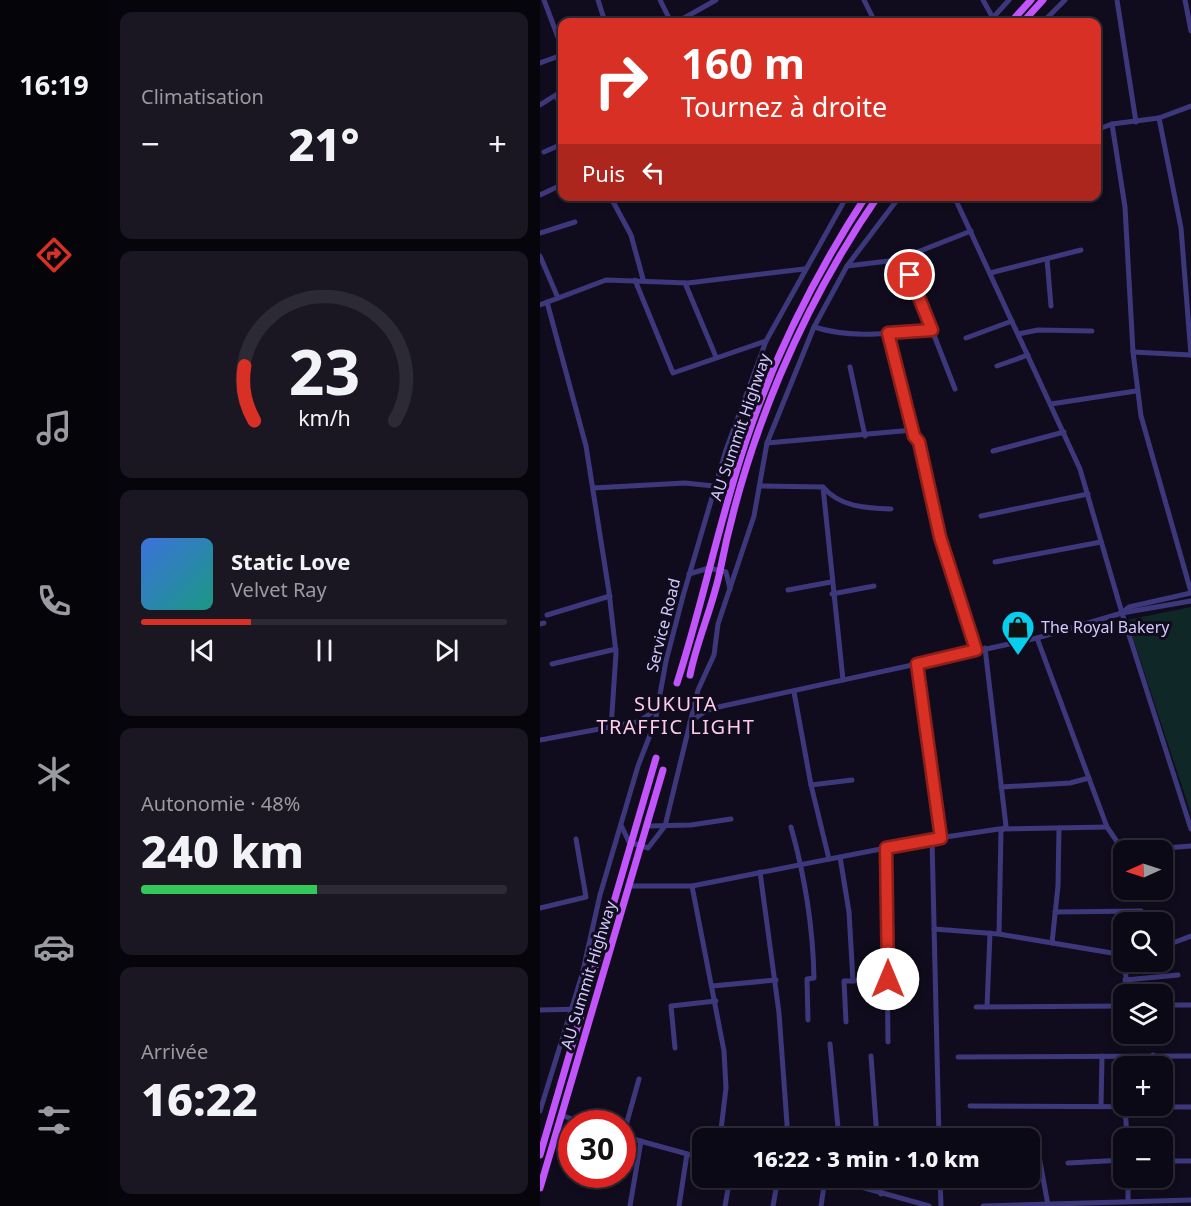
<!DOCTYPE html>
<html lang="fr">
<meta charset="utf-8">
<style>
body{margin:0;font-family:"Noto Sans",sans-serif;background:#1a1723;color:#f1f3f6;height:100vh;display:flex;flex-direction:column;font-size:22px;white-space:nowrap}
*{box-sizing:border-box;margin:0}
p{font-size:20px;color:#9a9aa1}
.icon{flex:none;width:33px;height:33px;fill:none;stroke:currentColor;stroke-width:2;stroke-linecap:round;stroke-linejoin:round}
.map{position:relative;flex:1;overflow:hidden}
.sheet{display:flex;flex-direction:column;gap:12px;padding:12px;background:#07050c;width:432px}
.sheet>*{flex:none}
.top-card{position:absolute;left:18px;top:18px;width:543px;height:183px;border-radius:12px;box-shadow:0 3px 9px #0003,0 0 0 2px #2c2a35;background:#d93025;color:#fff;overflow:hidden}
.needle{width:39px;rotate:267deg}
.controls{position:absolute;left:573px;top:840px;display:grid;gap:12px}
.controls a{display:grid;place-items:center;width:60px;height:60px;border-radius:12px;background:#0c0916;box-shadow:0 3px 9px #0003,0 0 0 2px #2c2a35;font-size:30px}
.speed{position:absolute;left:18px;top:1110px;display:flex;gap:12px;font-size:30px;font-weight:700;text-align:center}
.speed>*{display:grid;place-content:center;width:78px;height:78px;border-radius:50%;background:#0c0916;box-shadow:0 3px 9px #0003,0 0 0 2px #2c2a35;line-height:1}
.speed .limit{border:9px solid #d22;background:#fff;color:#111}
.pin{position:absolute;display:grid;place-items:center;width:51px;height:51px;color:#fff;margin:-26px;border:3px solid #fff;border-radius:50%;box-shadow:0 2px 6px #0007}
.me{position:absolute;width:66px;margin:-33px;rotate:0deg;stroke-linejoin:round;filter:drop-shadow(0 0 4px #0008)}
.turn{display:flex;align-items:center;gap:21px;height:126px;padding:0 24px;font-size:27px}
.turn .icon{width:78px;height:78px;stroke-width:2.5}
.turn b{display:block;font-size:42px;line-height:51px}
.then{display:flex;align-items:center;height:57px;padding:0 24px;background:#0003;gap:12px;font-size:22px}
.big{font-size:45px;font-weight:800;line-height:1.1}
.sheet .card{flex:1;display:flex;flex-direction:column;justify-content:center;gap:9px;min-width:0;padding:0 21px;border-radius:12px;background:#1a1723}
.sheet .dial{align-items:center;gap:0}
.dial svg{height:156px;overflow:visible;fill:none;stroke:#2c2a35;stroke-width:7;stroke-linecap:round;text-anchor:middle}
.dial text{fill:#f1f3f6;stroke:none}
.song{display:flex;align-items:center;gap:18px}
.cover{width:72px;height:72px;border-radius:9px;background:linear-gradient(135deg,hsl(220 70% 55%),hsl(170 70% 35%))}
.played{height:6px;border-radius:3px;background:linear-gradient(90deg,#d93025 30%,#2c2a35 30%)}
.keys{display:flex;justify-content:space-around;direction:ltr}
.heat{display:flex;justify-content:space-between;align-items:center;font-size:33px;direction:ltr}
.charge{height:9px;border-radius:4px;background:linear-gradient(90deg,#34c759 48%,#2c2a35 0)}
.trip{position:absolute;left:152px;top:1128px;width:348px;height:60px;border-radius:12px;background:#0c0916;box-shadow:0 3px 9px #0003,0 0 0 2px #2c2a35;font-weight:800;line-height:60px;text-align:center}
main{display:flex;flex:1;min-height:0}
.menu{display:flex;flex-direction:column;width:108px;justify-content:space-around;align-items:center;background:#050409;color:#9a9aa1}
.menu .icon{width:42px;height:42px}
.menu .selected{color:#d93025}
.menu b{font-size:27px;color:#f1f3f6}
.map>svg:first-child{display:block}
</style>
<main>
<nav class="menu">
<b>16:19</b>
<svg class="icon selected" aria-label="directions" viewBox="0 0 24 24"><path d="M12 3l9 9-9 9-9-9zM9 14v-3h6M13 9l2 2-2 2"/></svg>
<svg class="icon" aria-label="music" viewBox="0 0 24 24"><path d="M9 18V5l10-2v13"/><circle cx="6" cy="18" r="3"/><circle cx="16" cy="16" r="3"/></svg>
<svg class="icon" aria-label="phone" viewBox="0 0 24 24"><path d="M5 4h4l2 5-3 2q2 4 5 5l2-3 5 2v4C11 20 4 13 5 4z"/></svg>
<svg class="icon" aria-label="climate" viewBox="0 0 24 24"><path d="M12 3v18M4 7l16 10M4 17L20 7"/></svg>
<svg class="icon" aria-label="car" viewBox="0 0 24 24"><path d="M5 17H2v-5l4-1 3-4h7l3 4 3 1v5h-3M9 17h6M6 11h13"/><circle cx="7" cy="17" r="2"/><circle cx="17" cy="17" r="2"/></svg>
<svg class="icon" aria-label="filters" viewBox="0 0 24 24"><path d="M4 7h16M4 17h16"/><circle cx="9" cy="7" r="2"/><circle cx="15" cy="17" r="2"/></svg>
</nav>
<section class="sheet">
<div class="card"><p>Climatisation</p>
<div class="heat"><a>−</a><b class="big">21°</b><a>+</a></div>
</div>
<div class="card dial"><svg viewBox="0 0 100 80">
<path d="M14 69A42 42 0 1 1 86 69"/>
<path d="M14 69A42 42 0 0 1 9 41" stroke="#d93025"/>
<text x="50" y="56" font-size="32" font-weight="700">23</text>
<text x="50" y="72" font-size="11">km/h</text>
</svg></div>
<div class="card">
<div class="song"><i class="cover"></i><div><b>Static Love</b><p>Velvet Ray</p></div></div>
<div class="played"></div>
<div class="keys"><svg class="icon" aria-label="previous" viewBox="0 0 24 24"><path d="M18 5L8 12l10 7zM5 5v14"/></svg><svg class="icon" aria-label="pause" viewBox="0 0 24 24"><path d="M8 5v14M16 5v14"/></svg><svg class="icon" aria-label="next" viewBox="0 0 24 24"><path d="M6 5l10 7-10 7zM19 5v14"/></svg></div>
</div>
<div class="card"><p>Autonomie · 48%</p><b class="big">240 km</b><div class="charge"></div></div>
<div class="card"><p>Arrivée</p><b class="big">16:22</b></div>
</section>
<div class="map">
<svg width="651" height="1206" viewBox="0 0 651 1206">
<rect width="100%" height="100%" fill="#100c1d"/>
<!-- green -->
<g fill="#102727">
<polygon points="651,607 651,814 587,620"/>
<polygon points="571,1063 610,1063 610,1066 584,1066 583,1105 571,1105"/>
</g>
<g fill="none" stroke-linecap="round" stroke-linejoin="round">
<!-- minor -->
<g stroke="#3d387b" stroke-width="5">
<polyline points="4,0 22,48"/>
<polyline points="58,0 65,22"/>
<polyline points="120,0 131,22"/>
<polyline points="324,0 335,22"/>
<polyline points="443,0 453,18"/>
<polyline points="577,0 596,122"/>
<polyline points="645,0 651,31"/>
<polyline points="137,22 176,0"/>
<polyline points="449,22 469,0"/>
<polyline points="503,22 525,0"/>
<polyline points="0,63 22,55"/>
<polyline points="16,96 22,108"/>
<polyline points="0,105 22,91"/>
<polyline points="619,118 641,228 651,355"/>
<polyline points="572,124 585,207 593,352 601,416 651,592"/>
<polyline points="556,130 572,124 619,118 651,106"/>
<polyline points="4,152 22,144"/>
<polyline points="0,195 17,187"/>
<polyline points="70,196 91,235 103,279"/>
<polyline points="414,196 540,469 582,613 651,829"/>
<polyline points="0,233 35,222"/>
<polyline points="0,256 18,298"/>
<polyline points="364,258 415,389"/>
<polyline points="507,259 511,306"/>
<polyline points="307,266 357,260 431,231"/>
<polyline points="450,273 541,250"/>
<polyline points="95,280 133,373 226,341"/>
<polyline points="145,283 176,357"/>
<polyline points="7,302 46,446 69,592 76,653 71,728"/>
<polyline points="0,305 66,280 148,283 264,269"/>
<path d="M274,327C312,339 352,333 392,330"/>
<polyline points="348,333 374,437 379,442 400,537 436,650"/>
<polyline points="478,334 498,330 552,331"/>
<polyline points="426,338 472,321"/>
<polyline points="593,352 651,355"/>
<polyline points="457,366 488,355"/>
<polyline points="310,367 325,436"/>
<polyline points="511,404 596,391"/>
<polyline points="227,443 373,430"/>
<polyline points="453,451 524,432"/>
<path d="M220,486L283,487C300,507 325,508 351,509"/>
<polyline points="283,487 303,680"/>
<polyline points="53,488 145,483 174,486"/>
<polyline points="441,516 548,494"/>
<polyline points="455,562 561,542"/>
<polyline points="149,574 169,568 186,572 190,589"/>
<polyline points="248,590 291,582"/>
<polyline points="292,594 334,586"/>
<polyline points="583,612 589,607 651,593"/>
<polyline points="7,615 70,596"/>
<polyline points="0,624 4,623"/>
<polyline points="497,638 567,827 580,846 613,849 651,846"/>
<polyline points="445,648 466,826 461,831 459,934"/>
<polyline points="12,664 76,649"/>
<polyline points="377,664 401,838"/>
<polyline points="254,692 271,785 289,859"/>
<polyline points="99,721 119,708"/>
<polyline points="150,722 167,710 183,706 497,638 582,613 651,601"/>
<polyline points="0,740 97,722 115,722"/>
<polyline points="271,785 312,780"/>
<polyline points="461,787 530,783 549,778"/>
<polyline points="81,825 89,842 108,848 125,826 158,690 174,655 178,624 214,516 227,443 274,327 307,266 360,196"/>
<polyline points="109,826 151,825 191,819"/>
<path d="M251,827C265,877 273,926 274,978L267,979L268,1020"/>
<polyline points="392,839 399,1138"/>
<polyline points="346,848 348,1042"/>
<polyline points="300,857 309,912 313,981 304,981 306,1022"/>
<polyline points="220,872 239,1013 248,1138"/>
<polyline points="90,886 152,886 392,839 459,829 567,827"/>
<polyline points="152,886 184,1051 186,1088 180,1138"/>
<polyline points="0,908 46,897 36,839"/>
<polyline points="515,912 601,911"/>
<polyline points="394,929 459,934 584,955"/>
<polyline points="512,943 518,886 519,828"/>
<polyline points="622,947 651,936"/>
<polyline points="585,962 587,994"/>
<polyline points="585,980 638,975"/>
<polyline points="313,981 348,979"/>
<polyline points="172,986 236,980"/>
<polyline points="622,1005 651,1005"/>
<polyline points="436,1007 584,1006"/>
<polyline points="447,1007 450,933"/>
<polyline points="0,1010 44,1009"/>
<polyline points="290,1044 299,1138"/>
<polyline points="135,1048 131,1006 176,1001"/>
<polyline points="613,1055 613,1066"/>
<polyline points="331,1056 337,1138"/>
<polyline points="418,1057 651,1056"/>
<polyline points="430,1106 651,1107"/>
<polyline points="561,1106 562,1056"/>
<polyline points="585,1106 587,1138"/>
<polyline points="0,1111 42,975 60,895 98,766 115,722 126,661 143,596 186,450 226,341 307,196"/>
<polyline points="21,1115 46,1124"/>
<polyline points="82,1136 162,1158"/>
<polyline points="83,1136 99,1079"/>
<polyline points="498,1151 508,1205"/>
<polyline points="622,1161 651,1161"/>
<polyline points="528,1163 584,1160"/>
<polyline points="271,1178 296,1180 389,1206"/>
<polyline points="340,1178 341,1194"/>
<polyline points="400,1178 401,1206"/>
<polyline points="588,1201 588,1178"/>
<polyline points="90,1206 101,1141"/>
<polyline points="139,1206 147,1154"/>
<polyline points="185,1206 190,1178"/>
<polyline points="233,1206 238,1178"/>
<polyline points="281,1206 285,1179"/>
<polyline points="443,1206 651,1200"/>
</g>
<!-- major -->
<g stroke="#c254fb" stroke-width="7">
<polyline points="471,22 491,0"/>
<polyline points="483,22 503,0"/>
<path d="M150,675C157,640 173,606 180,571C206,438 261,308 338,196"/>
<path d="M137,683C163,603 179,521 206,441C235,354 276,273 326,196"/>
<polyline points="0,1155 116,758"/>
<polyline points="0,1188 123,770"/>
</g>
</g>
<g fill="none" stroke-linecap="round" stroke-linejoin="round">
<defs>
<polyline id="route" points="348,979 346,848 401,838 377,664 436,650 400,537 379,442 374,436 348,333 392,330 370,275"/>
</defs>
<!-- route casing -->
<use href="#route" stroke="#8d1f18" stroke-width="15"/>
<!-- route -->
<use href="#route" stroke="#d93025" stroke-width="10"/>
</g>
<!-- icons -->
<defs>
<symbol id="shop-pin" viewBox="-11 -11 22 30"><path d="M0 17L-7.5 6A9.5 9.5 0 1 1 7.5 6Z" fill="#06cfee" stroke="#100c1d"/><path d="M-5-2.5h2.3a2.7 3.5 0 0 1 5.4 0H5L5.5 6h-11ZM-1.5-2.5h3a1.5 2.3 0 0 0-3 0Z" fill="#111"/></symbol>
</defs>
<g fill-rule="evenodd">
<use href="#shop-pin" x="459" y="608" width="38" height="52"/>
</g>
<g text-anchor="middle" dominant-baseline="central" stroke-width="6" stroke-linejoin="round" paint-order="stroke">
<!-- street labels -->
<g font-size="16" fill="#d2cafe" stroke="#100c1d">
<text transform="translate(200 427) rotate(-71)">AU Summit Highway</text>
<text transform="translate(123 625) rotate(-76)">Service Road</text>
<text transform="translate(48 975) rotate(-73)">AU Summit Highway</text>
</g>
<!-- poi labels -->
<g font-size="16" fill="#d2cafe" stroke="#100c1d" text-anchor="start">
<text x="501" y="627">The Royal Bakery</text>
</g>
<!-- quarter labels -->
<g font-size="20" letter-spacing="1.5" fill="#feccea" stroke="#100c1d">
<text x="136" y="703">SUKUTA<tspan x="136" dy="23">TRAFFIC LIGHT</tspan></text>
</g>
</g>
</svg>
<div class="controls">
<a><svg class="needle" viewBox="-14 -14 28 28"><path d="M0-13l5 13h-10z" fill="#e53935"/><path d="M0 13l5-13h-10z" fill="#9a9aa1"/></svg></a>
<a><svg class="icon" aria-label="search" viewBox="0 0 24 24"><circle cx="10" cy="10" r="6"/><path d="M15 15l6 6"/></svg></a>
<a><svg class="icon" aria-label="layers" viewBox="0 0 24 24"><path d="M12 4l9 5-9 5-9-5zM3 14l9 5 9-5"/></svg></a>
<a>+</a>
<a>−</a>
</div>
<div class="speed"><div class="limit">30</div></div>
<div class="pin" style="left:370px;top:275px;background:#d93025"><svg class="icon" aria-label="arrive" viewBox="0 0 24 24"><path d="M6 21V4h12l-3 4 3 4H6"/></svg></div>
<svg class="me" style="left:348px;top:979px" viewBox="-20 -20 40 40"><circle r="19" fill="#fff"/><path d="M0-13L10 11 0 6-10 11z" fill="#d93025"/></svg>
<div class="trip">16:22 · 3 min · 1.0 km</div>
<div class="top-card">
<div class="turn"><svg class="icon" aria-label="right" viewBox="0 0 24 24"><path d="M7 20v-9h11M14 6l5 5-5 5"/></svg><div><b>160 m</b>Tournez à droite</div></div>
<div class="then">Puis<svg class="icon" aria-label="left" viewBox="0 0 24 24"><path d="M17 20v-9H6M10 6l-5 5 5 5"/></svg></div>
</div>
</div>
</main>
